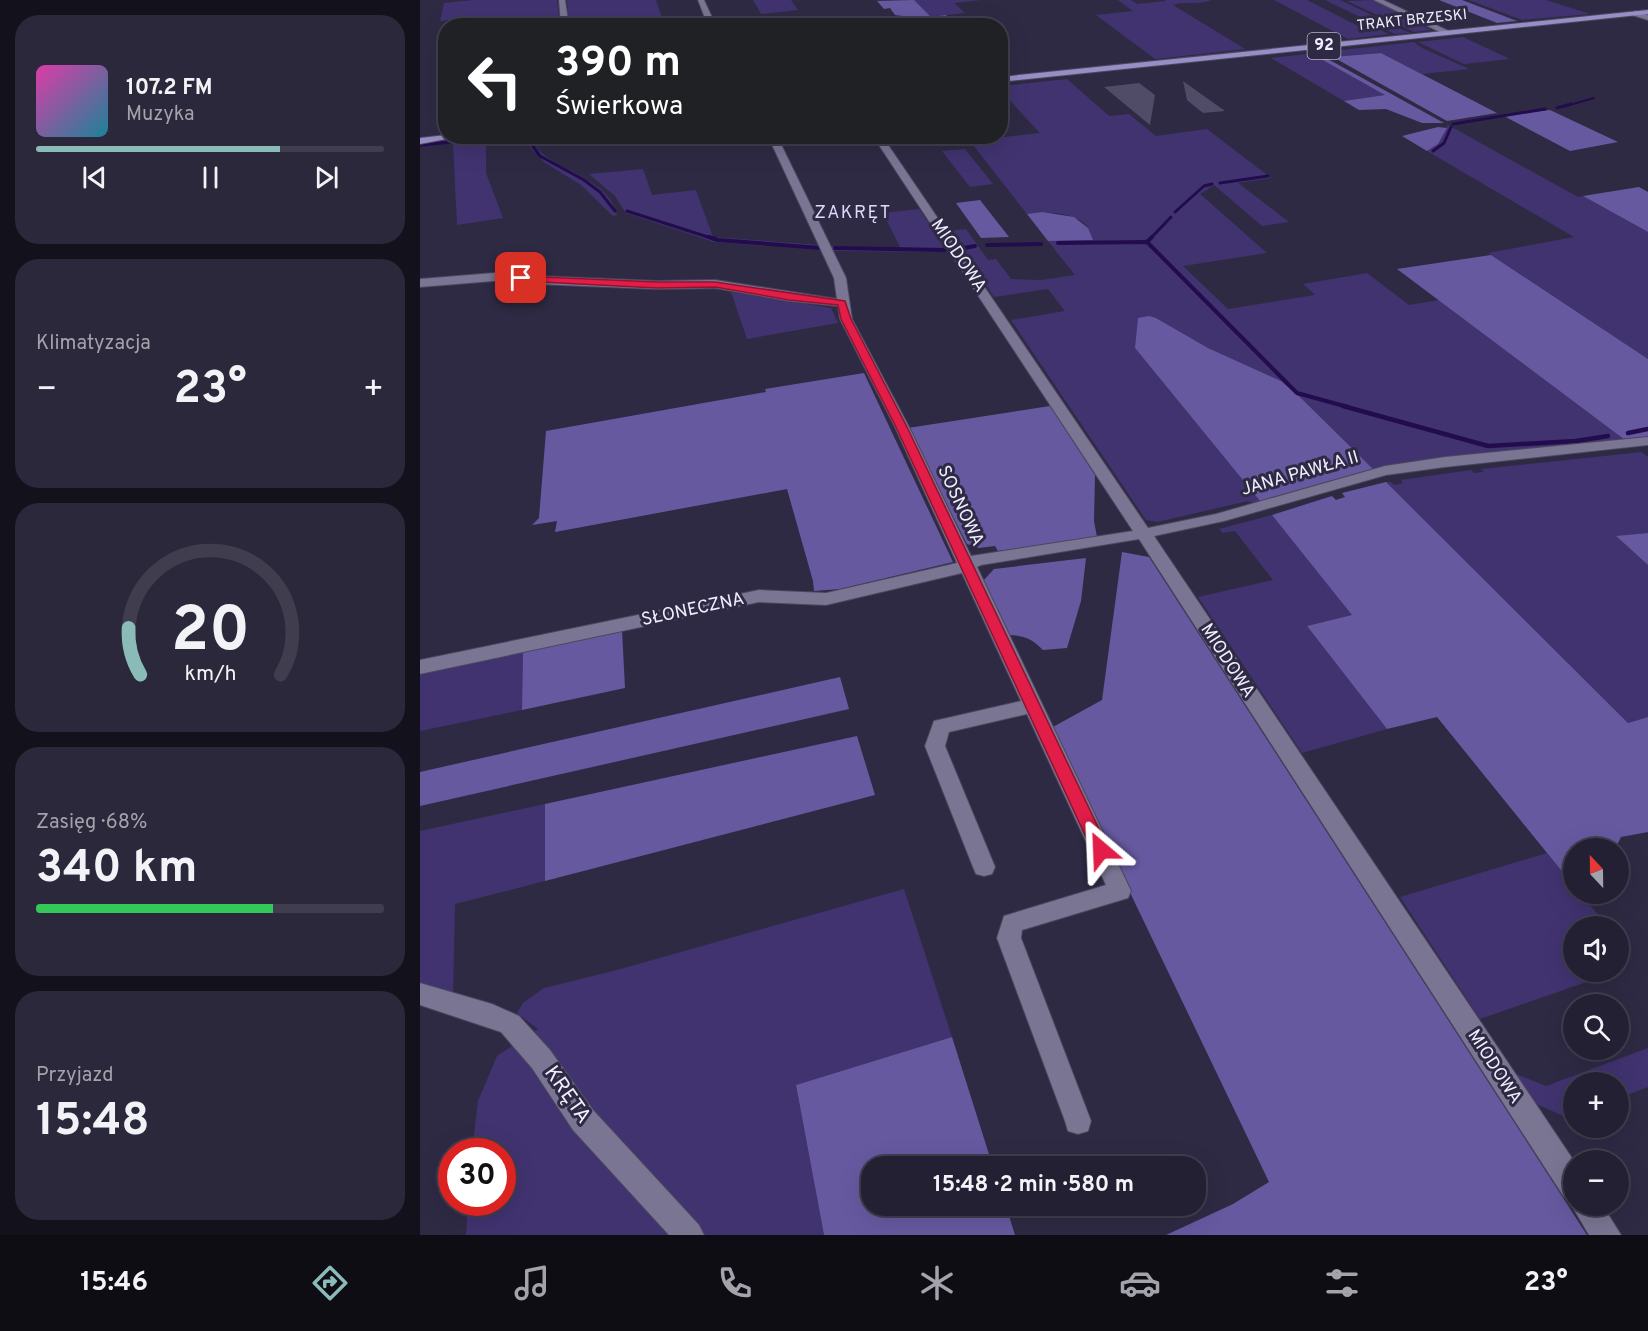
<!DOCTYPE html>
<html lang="pl">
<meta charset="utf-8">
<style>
body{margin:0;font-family:Overpass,sans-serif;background:#2b283b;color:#f1f3f6;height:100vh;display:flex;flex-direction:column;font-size:22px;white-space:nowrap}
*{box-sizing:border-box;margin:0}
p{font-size:20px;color:#a3a3ac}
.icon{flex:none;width:33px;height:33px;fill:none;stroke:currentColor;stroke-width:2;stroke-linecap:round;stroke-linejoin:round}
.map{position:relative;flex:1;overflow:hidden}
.panel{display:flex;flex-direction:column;gap:15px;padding:15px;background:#13121c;width:420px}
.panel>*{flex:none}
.hud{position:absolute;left:18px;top:18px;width:570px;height:126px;border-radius:24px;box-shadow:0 6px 24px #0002,0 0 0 2px #403e4e;background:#202124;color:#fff;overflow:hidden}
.needle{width:39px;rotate:338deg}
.tools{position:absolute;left:1143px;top:838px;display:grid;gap:12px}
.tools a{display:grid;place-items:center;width:66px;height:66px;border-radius:50%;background:#232033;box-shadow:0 6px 24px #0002,0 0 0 2px #403e4e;font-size:30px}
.speed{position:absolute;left:18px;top:1138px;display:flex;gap:12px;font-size:30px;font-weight:700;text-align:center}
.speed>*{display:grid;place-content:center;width:78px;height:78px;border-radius:50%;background:#232033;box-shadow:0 6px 24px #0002,0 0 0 2px #403e4e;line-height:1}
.speed .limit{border:9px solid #d22;background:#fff;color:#111}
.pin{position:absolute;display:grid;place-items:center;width:51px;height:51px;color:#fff;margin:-26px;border-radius:12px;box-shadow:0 3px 9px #0006}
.me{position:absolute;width:66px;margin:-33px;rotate:334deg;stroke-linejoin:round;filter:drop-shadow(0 0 4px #0008)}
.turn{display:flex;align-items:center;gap:21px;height:126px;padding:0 18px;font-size:27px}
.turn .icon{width:78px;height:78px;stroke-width:2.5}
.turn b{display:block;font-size:42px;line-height:51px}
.big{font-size:45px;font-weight:700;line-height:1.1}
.panel .tile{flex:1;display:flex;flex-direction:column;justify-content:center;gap:9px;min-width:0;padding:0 21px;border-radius:24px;background:#2b283b}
.panel .dial{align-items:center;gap:0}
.dial svg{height:156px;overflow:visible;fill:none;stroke:#403e4e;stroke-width:7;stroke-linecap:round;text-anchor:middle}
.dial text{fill:#f1f3f6;stroke:none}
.song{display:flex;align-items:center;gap:18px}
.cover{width:72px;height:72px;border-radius:9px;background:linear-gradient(135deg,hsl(320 70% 55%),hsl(190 70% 35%))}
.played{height:6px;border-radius:3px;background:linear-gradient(90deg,#8bbbb9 70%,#403e4e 70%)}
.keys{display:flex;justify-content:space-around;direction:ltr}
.heat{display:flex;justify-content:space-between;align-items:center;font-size:33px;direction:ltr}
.charge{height:9px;border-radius:4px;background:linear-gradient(90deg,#34c759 68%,#403e4e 0)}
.trip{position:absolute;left:441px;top:1156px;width:345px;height:60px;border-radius:24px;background:#232033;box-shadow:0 6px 24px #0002,0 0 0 2px #403e4e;font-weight:700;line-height:60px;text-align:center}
.menu{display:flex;height:96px;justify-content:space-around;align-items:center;background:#0e0d14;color:#a3a3ac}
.menu .icon{width:42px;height:42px}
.menu .current{color:#8bbbb9}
.menu b{font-size:27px;color:#f1f3f6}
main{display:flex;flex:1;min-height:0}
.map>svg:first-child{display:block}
</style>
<main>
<section class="panel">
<div class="tile">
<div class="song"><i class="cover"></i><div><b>107.2 FM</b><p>Muzyka</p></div></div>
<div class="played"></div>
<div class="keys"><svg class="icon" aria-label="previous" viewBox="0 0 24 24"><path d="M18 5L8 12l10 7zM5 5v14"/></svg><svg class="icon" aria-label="pause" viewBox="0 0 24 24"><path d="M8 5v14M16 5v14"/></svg><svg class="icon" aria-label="next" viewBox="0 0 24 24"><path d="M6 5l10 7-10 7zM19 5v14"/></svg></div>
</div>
<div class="tile"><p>Klimatyzacja</p>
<div class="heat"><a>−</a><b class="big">23°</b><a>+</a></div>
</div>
<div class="tile dial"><svg viewBox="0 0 100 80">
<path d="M14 69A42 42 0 1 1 86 69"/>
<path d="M14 69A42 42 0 0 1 8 45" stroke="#8bbbb9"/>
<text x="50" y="56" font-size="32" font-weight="700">20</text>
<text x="50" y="72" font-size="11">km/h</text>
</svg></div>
<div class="tile"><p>Zasięg · 68%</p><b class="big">340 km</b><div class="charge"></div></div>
<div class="tile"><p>Przyjazd</p><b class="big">15:48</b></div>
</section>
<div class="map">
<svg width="1228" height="1235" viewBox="0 0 1228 1235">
<rect width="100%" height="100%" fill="#2f2a44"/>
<!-- green -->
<g fill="#413370">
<polygon points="54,0 137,0 140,25 51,25 51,18 20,21 24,3"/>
<polygon points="147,0 236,0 243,21 212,26 149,25"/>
<polygon points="333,0 371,0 378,10 341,14"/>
<polygon points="494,0 561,0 534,3 545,13 511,17"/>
<path d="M698,0H711L717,4L746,1L745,0H791C782,5 765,1 753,5L825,49L735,59L676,15L713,11Z"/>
<polygon points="854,0 887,0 946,30 958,29 969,34 928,39"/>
<polygon points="905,0 920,0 990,33 975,34"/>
<polygon points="956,0 995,18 988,19 1011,30 994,32 927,1"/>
<polygon points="1049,0 1126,0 1170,14 1102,20"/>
<polygon points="1043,37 1090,59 1044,64 998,42"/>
<polygon points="994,42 1002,48 1049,69 1002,74 961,53 913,57 904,52"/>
<polygon points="895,53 906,58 902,59 966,95 924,101 851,58"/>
<path d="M647,79L689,116L709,114L736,136L787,129L851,178L818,183L869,222L842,226L794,185L780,194L847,253L763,266L808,309L895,295L883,284L947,273L989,305L1019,300L1205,440L1022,459L953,469L881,398L861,381L788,348L736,318L715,348L840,501L834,503L828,501L737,522L726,520L591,320L645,311L628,289L574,297L530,231L546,229L568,260L576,259L591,279L621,280L655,275L628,241L672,240C670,236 670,230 667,226C653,211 625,212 607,214L550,141L620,133L581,91V86Z"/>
<polygon points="1028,125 1158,197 1163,196 1228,232 1228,359 1068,253 1154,237 1007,151 1018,144"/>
<path d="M106,137C114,144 121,154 130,159C154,175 190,184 197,215L193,216L161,185L124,162L107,144L96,138Z"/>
<polygon points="66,141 66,173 83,218 37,225 33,144"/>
<polygon points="545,149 573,184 550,187 522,151"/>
<polygon points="223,169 232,195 276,190 293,237 399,245 402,250 294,242 206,213 195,196 169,174"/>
<polygon points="499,209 528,252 411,251 409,246 481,249 463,213"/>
<polygon points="311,292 411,308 418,323 327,339"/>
<polygon points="1222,452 1228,457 1228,533 1197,537 1228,565 1228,717 1208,723 966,482 971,482 974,485 983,483 981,480 1051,470 1054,473 1064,472 1061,469"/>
<polygon points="852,515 933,615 887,626 967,729 882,753 778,597 853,580 815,531 803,533 799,529"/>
<polygon points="103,651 102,710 0,731 0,672"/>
<polygon points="125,804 125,881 35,904 33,996 0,985 0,831"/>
<polygon points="1127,853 1153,885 1154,894 1161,894 1188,927 1154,927 1154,972 1195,972 1060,1019 980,897"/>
<polygon points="484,889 532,1037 376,1085 404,1235 46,1235 48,1203 82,1203 82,1152 52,1152 58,1101 77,1056 118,1029 97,1013 103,1003 124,988 197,970"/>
<polygon points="1228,1048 1228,1087 1199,1098 1198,1083 1154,1083 1153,1116 1148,1118 1116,1104 1096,1074 1126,1086"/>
</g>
<!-- forest -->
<g fill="#6759a0">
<polygon points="494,0 511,17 526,15 536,25 481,25 477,21 483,16 475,15 470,8 464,9 457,1"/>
<polygon points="1019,0 1042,0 1097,21 1077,23"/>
<polygon points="961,53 1077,113 1027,121 913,57"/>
<polygon points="906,58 1024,123 1002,123 966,109 939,110 924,101 965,95 901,59"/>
<polygon points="1130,110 1198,142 1150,151 1082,115"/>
<polygon points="1018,127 1027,128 1018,144 1007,151 982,136"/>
<polygon points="1219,187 1228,192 1228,232 1163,196"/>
<polygon points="560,200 589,237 561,238 536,203"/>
<polygon points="622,212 654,217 668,228 673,240 628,241 607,214"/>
<polygon points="1071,255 1228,359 1228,437 1205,440 977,269"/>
<polygon points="729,316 736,318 788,348 861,381 881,398 953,469 840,501 715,348 718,318"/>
<polygon points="444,373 533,562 420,589 394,591 393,581 367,489 135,532 137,521 112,525 119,518 126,431 346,392 345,389"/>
<polygon points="630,406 675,475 674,521 677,537 578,551 575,546 559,548 547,544 488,428"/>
<polygon points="966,482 1208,723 1228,717 1228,832 1201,837 1195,849 1154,849 1153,885 1017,717 967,729 887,626 932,615 852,515 912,496 916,500 925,497 922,493"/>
<polygon points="1228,533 1228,565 1196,536"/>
<polygon points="702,552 729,557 1167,1235 746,1235 813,1204 849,1182 631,728 682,700"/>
<path d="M666,558L661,601L647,648L623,650C612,639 605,636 590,635L562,582L574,569Z"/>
<polygon points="202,630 205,688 102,710 103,651"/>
<polygon points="420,677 429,709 0,806 0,772"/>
<polygon points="437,736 455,795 125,881 125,804"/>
<polygon points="532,1037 573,1167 452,1167 452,1206 586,1206 595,1235 404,1235 376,1085"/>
</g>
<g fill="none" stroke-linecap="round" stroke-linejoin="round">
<!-- stream-far3 -->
<polyline stroke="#220c4d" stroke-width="2" points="1146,106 1174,98"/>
<!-- stream-far2 -->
<g stroke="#220c4d" stroke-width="3">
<polyline points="1137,108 1151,104"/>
<polyline points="1033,124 1125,109"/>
<polyline points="77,137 81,136"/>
<polyline points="100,138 112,145 120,156 164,180 180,192 195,211"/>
<polyline points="1,145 62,139"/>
<polyline points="1013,151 1024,143 1031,127"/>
<polyline points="800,183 848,176"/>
<polyline points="207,211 294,239"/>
<polyline points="755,212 784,186 792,184"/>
<polyline points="730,239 751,217"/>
</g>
<!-- stream-far1 -->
<g stroke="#220c4d" stroke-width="4">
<polyline points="289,237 298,240 400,248"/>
<polyline points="727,242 732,237"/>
<polyline points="638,243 727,242 877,393 928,407"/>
<polyline points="567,245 621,244"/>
<polyline points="415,248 525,250"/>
<polyline points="544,248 555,246"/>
</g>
<!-- stream -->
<g stroke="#220c4d" stroke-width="4.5">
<polyline points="923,406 1068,446 1156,441 1188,436"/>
<polyline points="1208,433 1228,429"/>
</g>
</g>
<!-- building -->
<g fill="#504b67">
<polygon points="763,81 781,94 805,111 783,113 767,100"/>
<polygon points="719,83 735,95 730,125 684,87"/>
</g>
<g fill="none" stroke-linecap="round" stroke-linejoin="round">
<defs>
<g id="minor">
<polygon points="139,0 145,0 149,26 141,26"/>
<polygon points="278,0 284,0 296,26 288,26"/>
<polygon points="954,0 963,0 1033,33 1026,35"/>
<polygon points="1215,11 1228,15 1228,20 1212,15"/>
<polygon points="348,136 357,136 426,278 432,319 489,427 551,556 713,531 453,136 462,136 728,528 796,514 965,466 1025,457 1228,437 1228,445 1025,467 966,475 804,521 734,536 1154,1161 1154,1201 1144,1197 719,539 561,565 557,567 711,891 708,898 602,930 601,938 671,1121 668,1131 658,1134 648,1131 645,1121 577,938 584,916 686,885 607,714 529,732 525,746 575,867 572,874 564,876 556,874 553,867 505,746 514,721 601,701 542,573 406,605 339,602 0,674 0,660 339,590 406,593 537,563 475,427 420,319 418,306 369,301 295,288 237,289 116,284 86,280 0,287 0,279 86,272 116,276 237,281 295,280 417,299 414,278"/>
<polygon points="0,983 72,1004 99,1016 130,1050 173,1110 279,1225 284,1235 249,1235 153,1130 112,1068 81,1032 0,1005"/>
<polygon points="1154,1202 1154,1206 1183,1206 1201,1235 1169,1235 1152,1206"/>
</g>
<g id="major">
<polygon points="1228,10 1228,14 580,82 580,77"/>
<polygon points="26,135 43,136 0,144 0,138"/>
</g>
</defs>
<!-- minor casing -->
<use href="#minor" stroke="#4b475d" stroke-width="2"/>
<!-- major casing -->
<use href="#major" stroke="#4b475d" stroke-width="2"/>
<!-- minor -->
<use href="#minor" fill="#797593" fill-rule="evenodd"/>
<!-- major -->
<use href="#major" fill="#968ec5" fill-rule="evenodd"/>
</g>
<!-- route -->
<polygon fill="#e11d48" stroke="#92132f" stroke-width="1.5" points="98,276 237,282 295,282 425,301 431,319 487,427 689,850 687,854 681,857 675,854 672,850 476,427 421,319 418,305 369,300 295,287 237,288 101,281 98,280"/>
<g text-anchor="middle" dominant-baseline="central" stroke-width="6" stroke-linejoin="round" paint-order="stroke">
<!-- far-street labels -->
<g font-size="15" fill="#f0eeff" stroke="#2f2a44">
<text transform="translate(992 21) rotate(-6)">TRAKT BRZESKI</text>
</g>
<!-- shield labels -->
<rect fill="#2f2a44" stroke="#b6b3c7" stroke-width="1.5" x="887.5" y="33" width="33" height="26" rx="4.5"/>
<g font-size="16" font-weight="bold" fill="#f0eeff">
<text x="904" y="46">92</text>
</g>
<!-- far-quarter labels -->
<g font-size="18" letter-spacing="1.5" fill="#dedafb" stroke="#2f2a44">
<text x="433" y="213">ZAKRĘT</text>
</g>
<!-- street labels -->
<g font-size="18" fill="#f0eeff" stroke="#2f2a44">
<text transform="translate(538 256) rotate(56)">MIODOWA</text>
<text transform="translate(880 474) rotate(-16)">JANA PAWŁA II</text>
<text transform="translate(540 506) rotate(65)">SOSNOWA</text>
<text transform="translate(273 610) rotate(-12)">SŁONECZNA</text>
<text transform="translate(807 661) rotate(57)">MIODOWA</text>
<text transform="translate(1074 1067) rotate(57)">MIODOWA</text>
</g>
<!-- near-street labels -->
<g font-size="21" fill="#f0eeff" stroke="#2f2a44">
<text transform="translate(147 1095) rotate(55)">KRĘTA</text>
</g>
</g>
</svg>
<div class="tools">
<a><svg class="needle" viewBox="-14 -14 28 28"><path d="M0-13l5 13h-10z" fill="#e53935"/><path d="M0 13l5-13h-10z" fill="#a3a3ac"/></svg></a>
<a><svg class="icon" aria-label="sound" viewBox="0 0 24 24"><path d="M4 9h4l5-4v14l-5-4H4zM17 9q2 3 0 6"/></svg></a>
<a><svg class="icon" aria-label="search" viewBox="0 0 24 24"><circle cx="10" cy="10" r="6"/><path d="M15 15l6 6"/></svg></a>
<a>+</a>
<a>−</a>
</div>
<div class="speed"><div class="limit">30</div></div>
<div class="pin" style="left:101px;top:278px;background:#d93025"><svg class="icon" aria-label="arrive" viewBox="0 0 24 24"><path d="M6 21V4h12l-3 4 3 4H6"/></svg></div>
<svg class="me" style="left:681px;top:850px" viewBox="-20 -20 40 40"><path d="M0-17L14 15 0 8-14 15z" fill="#e11d48" stroke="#fff" stroke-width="4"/></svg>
<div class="trip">15:48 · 2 min · 580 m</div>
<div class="hud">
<div class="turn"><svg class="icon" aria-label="left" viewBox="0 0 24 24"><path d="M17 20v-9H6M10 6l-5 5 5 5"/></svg><div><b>390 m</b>Świerkowa</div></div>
</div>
</div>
</main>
<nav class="menu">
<b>15:46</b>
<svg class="icon current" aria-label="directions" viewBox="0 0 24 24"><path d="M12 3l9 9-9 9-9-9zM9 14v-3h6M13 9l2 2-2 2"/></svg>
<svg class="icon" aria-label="music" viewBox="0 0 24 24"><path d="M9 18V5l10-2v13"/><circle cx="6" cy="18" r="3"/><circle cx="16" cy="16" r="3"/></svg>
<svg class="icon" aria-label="phone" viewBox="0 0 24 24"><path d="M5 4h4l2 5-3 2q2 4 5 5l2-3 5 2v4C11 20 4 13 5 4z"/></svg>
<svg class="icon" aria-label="climate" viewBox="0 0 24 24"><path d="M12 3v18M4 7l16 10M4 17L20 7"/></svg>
<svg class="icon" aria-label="car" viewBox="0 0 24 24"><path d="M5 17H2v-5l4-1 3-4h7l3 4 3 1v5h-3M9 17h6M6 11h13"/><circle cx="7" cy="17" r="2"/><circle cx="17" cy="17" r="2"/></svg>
<svg class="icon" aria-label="filters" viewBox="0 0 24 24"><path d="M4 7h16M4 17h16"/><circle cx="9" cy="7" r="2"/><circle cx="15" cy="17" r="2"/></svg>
<b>23°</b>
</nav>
